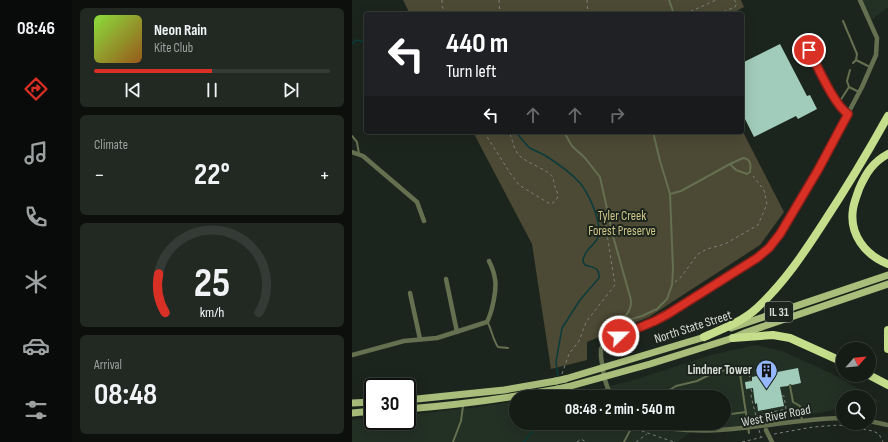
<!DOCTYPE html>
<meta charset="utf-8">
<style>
body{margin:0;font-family:"Sofia Sans Condensed",sans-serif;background:#222923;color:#f1f3f6;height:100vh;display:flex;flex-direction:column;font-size:15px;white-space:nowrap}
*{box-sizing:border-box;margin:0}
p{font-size:13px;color:#9da1a1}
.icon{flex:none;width:22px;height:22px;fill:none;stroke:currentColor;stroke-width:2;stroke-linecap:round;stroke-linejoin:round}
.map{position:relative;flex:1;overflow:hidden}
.sheet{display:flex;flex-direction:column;gap:8px;padding:8px;background:#0c0f0c;width:280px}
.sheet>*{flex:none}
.guide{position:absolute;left:12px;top:12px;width:380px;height:122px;border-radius:4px;box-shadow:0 4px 16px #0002,0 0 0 1px #343a35;background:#202124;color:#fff;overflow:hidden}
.needle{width:26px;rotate:63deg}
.buttons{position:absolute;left:484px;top:342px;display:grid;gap:8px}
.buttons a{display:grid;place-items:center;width:40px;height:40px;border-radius:50%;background:#151c16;box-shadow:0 4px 16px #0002,0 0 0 1px #343a35;font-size:20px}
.speed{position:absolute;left:12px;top:378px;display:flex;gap:8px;font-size:20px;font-weight:700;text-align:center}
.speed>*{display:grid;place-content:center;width:52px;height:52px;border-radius:50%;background:#151c16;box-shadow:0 4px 16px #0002,0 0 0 1px #343a35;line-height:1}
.speed .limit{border:2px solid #111;border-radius:6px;background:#fff;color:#111}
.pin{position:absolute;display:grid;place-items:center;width:34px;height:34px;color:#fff;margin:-17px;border:2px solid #fff;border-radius:50%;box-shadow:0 1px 4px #0007}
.me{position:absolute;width:44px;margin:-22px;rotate:68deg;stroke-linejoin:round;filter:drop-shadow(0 0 3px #0008)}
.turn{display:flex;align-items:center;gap:14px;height:84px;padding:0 16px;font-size:18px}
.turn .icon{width:52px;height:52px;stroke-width:2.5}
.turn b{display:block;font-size:28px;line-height:34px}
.lanes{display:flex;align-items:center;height:38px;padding:0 16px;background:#0003;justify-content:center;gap:20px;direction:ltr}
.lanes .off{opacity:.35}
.big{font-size:30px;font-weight:700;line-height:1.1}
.sheet .tile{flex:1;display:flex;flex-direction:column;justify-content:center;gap:6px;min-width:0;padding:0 14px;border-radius:6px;background:#222923}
.sheet .dial{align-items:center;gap:0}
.dial svg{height:104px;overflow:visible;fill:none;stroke:#343a35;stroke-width:7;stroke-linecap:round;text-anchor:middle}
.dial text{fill:#f1f3f6;stroke:none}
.song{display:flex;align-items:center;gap:12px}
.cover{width:48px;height:48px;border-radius:6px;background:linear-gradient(135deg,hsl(90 70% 55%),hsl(30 70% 35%))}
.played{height:4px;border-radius:2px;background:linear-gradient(90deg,#d93025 50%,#343a35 50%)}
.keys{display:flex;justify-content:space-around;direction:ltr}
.heat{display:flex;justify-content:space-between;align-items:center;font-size:22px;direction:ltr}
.trip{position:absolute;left:157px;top:390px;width:222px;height:40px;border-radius:20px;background:#151c16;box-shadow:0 4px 16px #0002,0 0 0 1px #343a35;font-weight:700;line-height:40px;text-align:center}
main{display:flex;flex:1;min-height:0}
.dock{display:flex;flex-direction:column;width:72px;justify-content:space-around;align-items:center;background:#080b09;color:#9da1a1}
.dock .icon{width:28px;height:28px}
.dock .selected{color:#d93025}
.dock b{font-size:18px;color:#f1f3f6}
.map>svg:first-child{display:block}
</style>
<main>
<nav class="dock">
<b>08:46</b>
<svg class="icon selected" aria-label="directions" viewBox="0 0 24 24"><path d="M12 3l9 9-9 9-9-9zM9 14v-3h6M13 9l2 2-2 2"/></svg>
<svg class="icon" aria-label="music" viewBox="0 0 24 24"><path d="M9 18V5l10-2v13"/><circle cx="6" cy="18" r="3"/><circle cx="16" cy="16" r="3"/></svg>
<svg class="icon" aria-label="phone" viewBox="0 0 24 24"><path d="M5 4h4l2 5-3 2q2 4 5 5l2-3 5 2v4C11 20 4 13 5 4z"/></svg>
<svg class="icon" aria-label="climate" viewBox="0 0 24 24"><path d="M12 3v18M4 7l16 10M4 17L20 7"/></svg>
<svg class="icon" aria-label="car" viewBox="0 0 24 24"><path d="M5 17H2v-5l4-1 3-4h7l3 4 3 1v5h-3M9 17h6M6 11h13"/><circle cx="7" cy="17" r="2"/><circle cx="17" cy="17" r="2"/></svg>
<svg class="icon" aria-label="filters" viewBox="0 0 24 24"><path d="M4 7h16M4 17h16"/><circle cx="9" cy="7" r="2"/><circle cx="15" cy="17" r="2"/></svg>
</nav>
<section class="sheet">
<div class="tile">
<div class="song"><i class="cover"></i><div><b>Neon Rain</b><p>Kite Club</p></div></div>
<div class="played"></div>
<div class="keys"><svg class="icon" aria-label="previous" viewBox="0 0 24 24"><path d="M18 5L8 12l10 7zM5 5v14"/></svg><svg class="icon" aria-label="pause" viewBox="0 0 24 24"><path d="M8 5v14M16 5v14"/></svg><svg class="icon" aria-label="next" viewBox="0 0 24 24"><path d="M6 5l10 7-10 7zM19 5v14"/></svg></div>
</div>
<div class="tile"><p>Climate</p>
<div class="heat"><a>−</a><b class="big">22°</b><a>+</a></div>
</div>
<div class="tile dial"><svg viewBox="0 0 100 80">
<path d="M14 69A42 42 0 1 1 86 69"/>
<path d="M14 69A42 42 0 0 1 9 39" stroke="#d93025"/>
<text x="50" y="56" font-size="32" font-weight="700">25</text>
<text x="50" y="72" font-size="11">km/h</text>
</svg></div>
<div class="tile"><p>Arrival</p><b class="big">08:48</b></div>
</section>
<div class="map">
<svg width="536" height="442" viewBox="0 0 536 442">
<rect width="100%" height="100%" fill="#1c251d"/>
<!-- built -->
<g fill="#233024">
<polygon points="505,0 536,0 536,7 516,23"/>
<polygon points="403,345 430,351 479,373 528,402 517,404 517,397 491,397 491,408 411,424 339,432 325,442 0,442 0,420 21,418 21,421 55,421 55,415 127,407 164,401 164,423 372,423 372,397 185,397 226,390 240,391 285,379 359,355"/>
</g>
<!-- green -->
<g fill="#4c4934">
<polygon points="51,0 389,0 392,7 379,14 58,14"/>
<polygon points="390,130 432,212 408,245 297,317 235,342 235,360 199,369 180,244 121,132 390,132"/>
</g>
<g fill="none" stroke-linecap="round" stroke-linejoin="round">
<!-- stream -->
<g stroke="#0b3c3b" stroke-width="1.5">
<polyline points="0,44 4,40 14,42"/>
<path d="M164,132C168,137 173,144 178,148C183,151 189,153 194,156C205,163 219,173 228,183C237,194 247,217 247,231C248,244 231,248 231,262L233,265C242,268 248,267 247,278L228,300L210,328L204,362L206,378"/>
<polyline points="209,391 209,397"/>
<polyline points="172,442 187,423"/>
</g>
</g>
<!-- building -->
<g fill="#a1cbbb">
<polygon points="428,44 455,96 458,95 465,109 446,119 444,116 402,137 390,113 390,63"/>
<polygon points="446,368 449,383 440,385 438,384 436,386 428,387 432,406 406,411 405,403 403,404 401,388 394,389 393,382 400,381 400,377"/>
</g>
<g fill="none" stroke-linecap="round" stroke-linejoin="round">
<!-- path -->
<g stroke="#7a827b" stroke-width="1" stroke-dasharray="3 3" stroke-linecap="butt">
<polyline points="90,0 90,6 94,14"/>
<polyline points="147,0 148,14"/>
<polyline points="235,0 236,14"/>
<polyline points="333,14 364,0"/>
<polyline points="366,14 383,7 385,3 382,0"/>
<path d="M132,132L158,173L167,185L198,204C202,203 205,200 206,196C206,193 204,190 203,187C202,185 202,181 201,178C197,169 174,164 166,154C161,148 161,140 157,132"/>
<polyline points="323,282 329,277 346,254 355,249 373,244 406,225 415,204 412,190 401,176"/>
<polyline points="397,368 398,381"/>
<polyline points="210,374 217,354 227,341 234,322 263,285 254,228 254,221"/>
<polyline points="399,389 400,392 399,396 404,416"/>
<polyline points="214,393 218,397"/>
<polyline points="405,421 404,416 407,415 434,409 432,396 430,396"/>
<polyline points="266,423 277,427"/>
<polyline points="284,429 322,442"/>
<polyline points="407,430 409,437"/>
<polyline points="422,434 461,427 487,425 521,431 527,434 531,442"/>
<polyline points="225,442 229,439 234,442"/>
<polyline points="284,442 295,434"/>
<polyline points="390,442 411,437"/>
</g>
<!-- service -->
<g stroke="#657050" stroke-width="2">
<polyline points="317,0 322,14"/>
<polyline points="491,21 505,54 504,60 518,67"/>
<path d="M450,37C459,53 482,106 496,114"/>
<polyline points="501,63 504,60"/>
<polyline points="498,70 495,81 497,87 507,92"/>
<polyline points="486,104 497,87"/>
<path d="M212,132L220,146L233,158L248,177L261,236L277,293C278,296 279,299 279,302C279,324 246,326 251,344"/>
<polyline points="0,136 5,142 7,154"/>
<path d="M318,194L329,191L378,164L384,170L395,174L398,172C399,165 399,159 391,158L378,164"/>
<polyline points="273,317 280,319 290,316 305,309 315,299 320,285 321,269 318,194 308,161 301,132"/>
<path d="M136,323C140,331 141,340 146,347L156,348"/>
<polyline points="438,386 441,402 448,406 450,421"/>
<polyline points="306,397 324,386 345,381 361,373 387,367 397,433"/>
<polyline points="372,415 394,412"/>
<polyline points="101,442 109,421 111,406"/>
<polyline points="272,442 282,423"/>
</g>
<!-- minor -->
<g stroke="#657050" stroke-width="4.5">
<polyline points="0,152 11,156 65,202 72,221"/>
<polyline points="94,279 105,332"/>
<polyline points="58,293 68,339"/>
<path d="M0,355L52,341L85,338L135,322C140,312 145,290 143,279C142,272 140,267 137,261"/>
<polyline points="261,397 256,389 252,377 249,357 249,349 251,345 261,338 303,321 340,300 405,258 417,247 428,234 466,170 510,87 524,55 525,38 508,0"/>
<polyline points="517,421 536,425"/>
<path d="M292,423C361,442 421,419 491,418"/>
<polyline points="414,430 420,442"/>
</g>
<!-- primary -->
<g stroke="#a9be7b" stroke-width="7">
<polyline points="379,328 536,275"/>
<polyline points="213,379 356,336"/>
<polyline points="215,387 298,364 381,338 395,332 536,284"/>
<polyline points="55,400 152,390 204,381"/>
<polyline points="0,403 21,402"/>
<path d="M55,409C106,405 156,398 206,389"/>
<polyline points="0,413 21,411"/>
</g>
<!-- motorway -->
<g stroke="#c4de8b" stroke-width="8">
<path d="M536,154C521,162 514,173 507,189C505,195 502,202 501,209C497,234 513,255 536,264"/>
<polyline points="536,330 536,349"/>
<path d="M352,337C370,329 390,322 405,308C432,283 452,253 472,222C495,187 516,152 536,116"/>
<polyline points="381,338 421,335 438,338 491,362"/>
<polyline points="517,375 536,385"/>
</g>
<!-- primary-bridge -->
<g stroke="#a9be7b" stroke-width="7">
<polyline points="204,381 213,379"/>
<polyline points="206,389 215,387"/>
</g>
</g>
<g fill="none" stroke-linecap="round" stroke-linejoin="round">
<defs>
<path id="route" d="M267,336L303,321L316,314L405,258L417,248L428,234L466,170L496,114C482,105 465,65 457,50"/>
</defs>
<!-- route casing -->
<use href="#route" stroke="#8d1f18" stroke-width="10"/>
<!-- route -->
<use href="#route" stroke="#d93025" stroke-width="7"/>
</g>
<!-- icons -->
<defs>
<symbol id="building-pin" viewBox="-11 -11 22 30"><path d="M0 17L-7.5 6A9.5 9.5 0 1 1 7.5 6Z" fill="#94b7fd" stroke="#1c251d"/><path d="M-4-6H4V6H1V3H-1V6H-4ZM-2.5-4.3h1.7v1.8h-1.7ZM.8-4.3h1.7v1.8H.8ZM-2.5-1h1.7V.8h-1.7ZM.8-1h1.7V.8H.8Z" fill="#111"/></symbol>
</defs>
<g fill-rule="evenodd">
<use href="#building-pin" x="402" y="358" width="25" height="34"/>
</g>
<g text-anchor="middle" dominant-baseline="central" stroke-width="4" stroke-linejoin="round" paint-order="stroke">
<!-- shield labels -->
<rect fill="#1c251d" stroke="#9ea59e" stroke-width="1" x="413" y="302" width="28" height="20" rx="3"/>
<g font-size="12" font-weight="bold" fill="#d6dcd6">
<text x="427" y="312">IL 31</text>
</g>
<!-- park labels -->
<g font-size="13" fill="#cec386" stroke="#1c251d">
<text x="270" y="216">Tyler Creek<tspan x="270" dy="15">Forest Preserve</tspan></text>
</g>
<!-- street labels -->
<g font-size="13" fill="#d6dcd6" stroke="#1c251d">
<text transform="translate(341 327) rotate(-18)">North State Street</text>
<text transform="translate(424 416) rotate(-11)">West River Road</text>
</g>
<!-- poi labels -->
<g font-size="13" font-weight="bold" fill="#d6dcd6" stroke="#1c251d" text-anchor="end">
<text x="400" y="370">Lindner Tower</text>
</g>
</g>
</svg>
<div class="buttons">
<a><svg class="needle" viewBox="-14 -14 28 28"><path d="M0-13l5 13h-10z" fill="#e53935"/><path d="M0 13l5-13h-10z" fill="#9da1a1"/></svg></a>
<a><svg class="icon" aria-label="search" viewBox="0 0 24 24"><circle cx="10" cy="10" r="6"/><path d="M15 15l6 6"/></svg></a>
</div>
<div class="speed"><div class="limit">30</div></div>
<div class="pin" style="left:457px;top:50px;background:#d93025"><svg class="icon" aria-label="arrive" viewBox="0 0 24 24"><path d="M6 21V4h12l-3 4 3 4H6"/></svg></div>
<svg class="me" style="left:267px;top:336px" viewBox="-20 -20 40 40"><circle r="17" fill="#d93025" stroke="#fff" stroke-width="3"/><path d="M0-11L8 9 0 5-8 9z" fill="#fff"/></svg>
<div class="trip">08:48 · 2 min · 540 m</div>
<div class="guide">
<div class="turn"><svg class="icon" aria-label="left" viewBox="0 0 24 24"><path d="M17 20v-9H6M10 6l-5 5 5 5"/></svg><div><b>440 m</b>Turn left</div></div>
<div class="lanes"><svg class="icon" aria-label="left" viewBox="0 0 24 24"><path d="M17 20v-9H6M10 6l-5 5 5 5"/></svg><svg class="icon off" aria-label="ahead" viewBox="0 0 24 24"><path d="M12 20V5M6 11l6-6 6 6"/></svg><svg class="icon off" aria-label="ahead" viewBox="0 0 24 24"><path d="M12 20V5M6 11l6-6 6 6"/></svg><svg class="icon off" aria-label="right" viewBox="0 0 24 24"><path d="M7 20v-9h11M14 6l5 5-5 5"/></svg></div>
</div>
</div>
</main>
